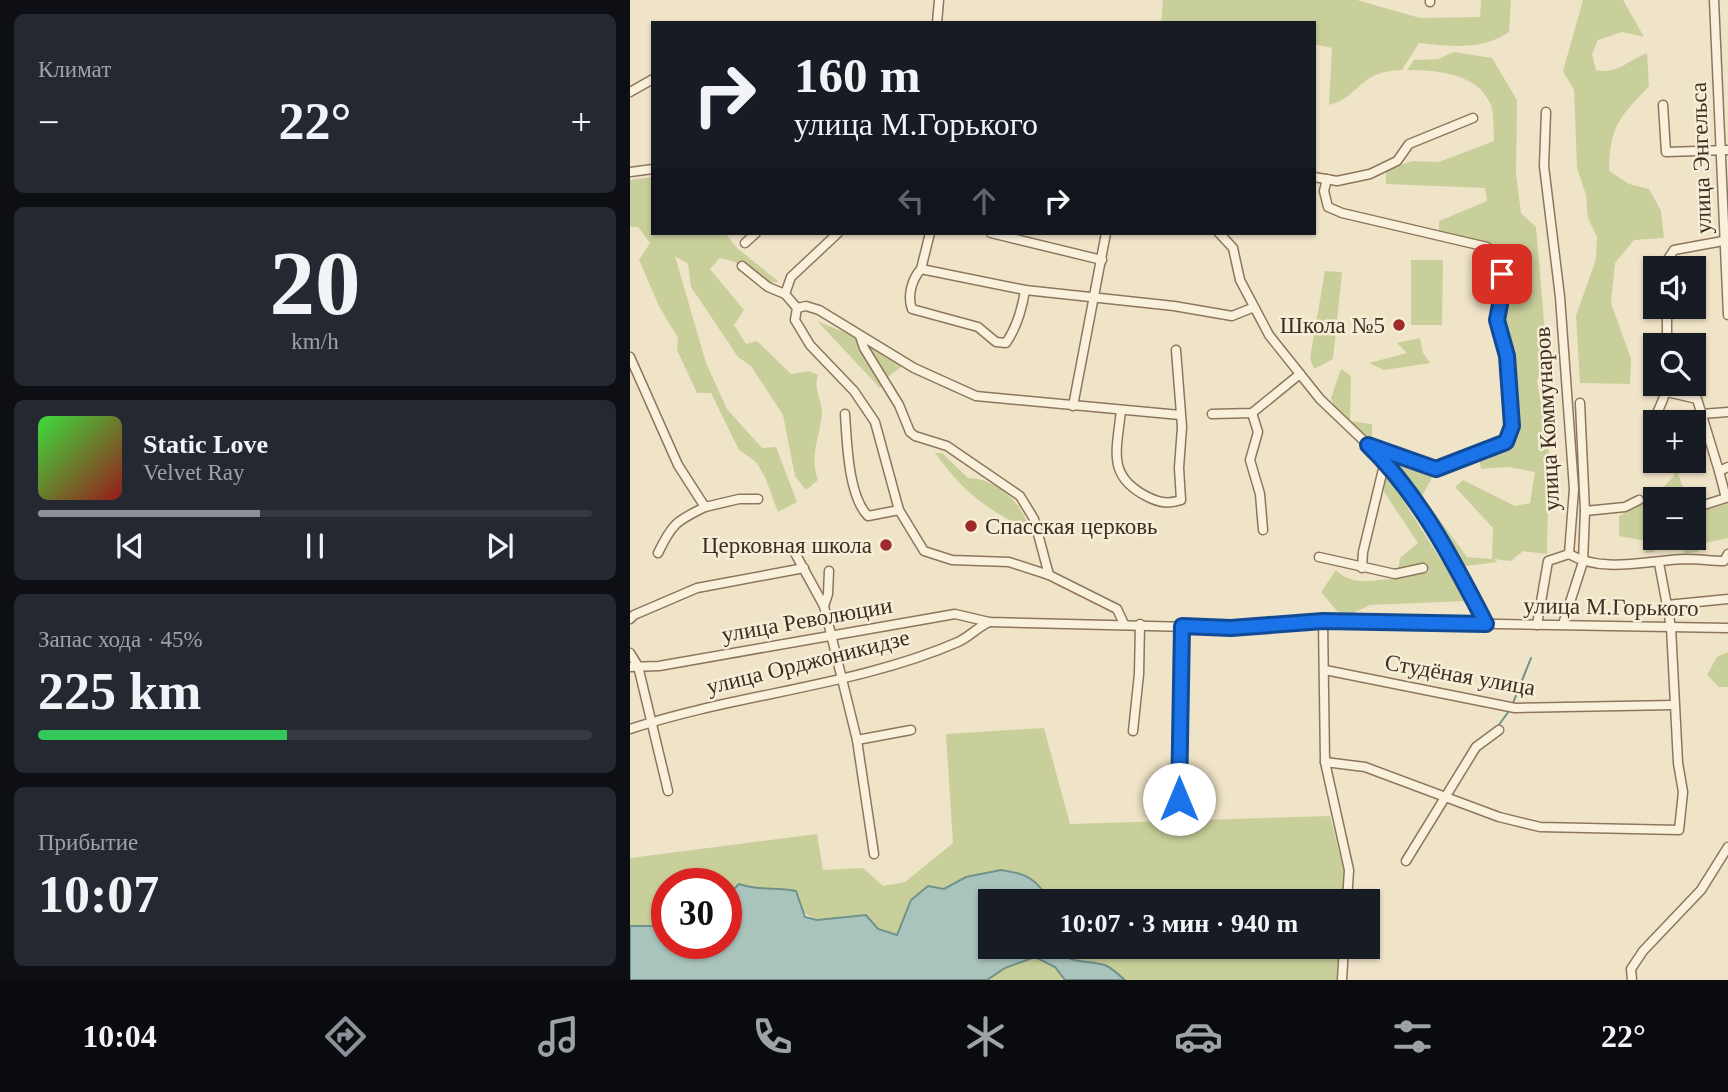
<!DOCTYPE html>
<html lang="ru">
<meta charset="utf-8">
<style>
body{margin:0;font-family:Georgia,serif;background:#242831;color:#f1f3f6;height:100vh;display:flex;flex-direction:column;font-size:26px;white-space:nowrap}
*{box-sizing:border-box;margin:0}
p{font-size:23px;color:#9ea1a6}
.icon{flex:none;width:38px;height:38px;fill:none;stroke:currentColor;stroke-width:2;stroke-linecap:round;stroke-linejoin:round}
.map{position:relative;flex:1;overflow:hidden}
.drawer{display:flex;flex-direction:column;gap:14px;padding:14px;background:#0d0f14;width:630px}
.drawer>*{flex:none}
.guide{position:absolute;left:21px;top:21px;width:665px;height:214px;border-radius:0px;box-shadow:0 2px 5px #0004;background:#171b24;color:#f1f3f6;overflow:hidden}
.buttons{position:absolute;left:1013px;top:256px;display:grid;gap:14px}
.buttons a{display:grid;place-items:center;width:63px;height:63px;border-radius:0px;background:#171b24;box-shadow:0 2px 5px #0004;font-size:35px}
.speed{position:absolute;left:21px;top:868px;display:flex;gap:14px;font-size:35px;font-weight:700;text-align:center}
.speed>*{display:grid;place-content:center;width:91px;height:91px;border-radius:50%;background:#171b24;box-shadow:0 2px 5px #0004;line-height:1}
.speed .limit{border:10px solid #d22;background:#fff;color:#111}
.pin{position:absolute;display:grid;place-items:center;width:60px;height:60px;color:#fff;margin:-30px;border-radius:14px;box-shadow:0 4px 10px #0006}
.me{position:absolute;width:77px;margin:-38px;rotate:0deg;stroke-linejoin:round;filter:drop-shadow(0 0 5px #0008)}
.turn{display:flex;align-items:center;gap:24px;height:147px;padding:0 28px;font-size:32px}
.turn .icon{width:91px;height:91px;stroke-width:2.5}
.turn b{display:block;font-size:49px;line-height:60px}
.lanes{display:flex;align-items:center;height:66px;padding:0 28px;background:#0003;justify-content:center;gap:35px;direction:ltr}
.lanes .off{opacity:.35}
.big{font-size:52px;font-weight:700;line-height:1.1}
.drawer .card{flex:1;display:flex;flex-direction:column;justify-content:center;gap:10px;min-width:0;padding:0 24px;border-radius:10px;background:#242831}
.drawer .dial{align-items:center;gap:0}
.dial b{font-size:91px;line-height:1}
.song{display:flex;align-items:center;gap:21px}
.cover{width:84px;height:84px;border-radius:10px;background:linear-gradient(135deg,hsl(120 70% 55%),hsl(0 70% 35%))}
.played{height:7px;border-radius:4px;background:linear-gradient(90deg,#8c9099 40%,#363941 40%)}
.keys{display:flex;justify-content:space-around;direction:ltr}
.heat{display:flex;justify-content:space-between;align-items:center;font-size:38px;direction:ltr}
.charge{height:10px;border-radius:5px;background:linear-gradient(90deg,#34c759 45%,#363941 0)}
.trip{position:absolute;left:348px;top:889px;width:402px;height:70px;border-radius:0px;background:#171b24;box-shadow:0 2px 5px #0004;font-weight:700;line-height:70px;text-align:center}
.tabs{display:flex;height:112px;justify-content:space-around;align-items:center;background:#090b0e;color:#9ea1a6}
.tabs .icon{width:49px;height:49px}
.tabs .selected{color:#8c9099}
.tabs b{font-size:32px;color:#f1f3f6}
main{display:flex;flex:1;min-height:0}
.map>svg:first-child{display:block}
</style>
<main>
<section class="drawer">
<div class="card"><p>Климат</p>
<div class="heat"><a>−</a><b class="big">22°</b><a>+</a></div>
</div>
<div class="card dial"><b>20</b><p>km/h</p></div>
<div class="card">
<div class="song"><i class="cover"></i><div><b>Static Love</b><p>Velvet Ray</p></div></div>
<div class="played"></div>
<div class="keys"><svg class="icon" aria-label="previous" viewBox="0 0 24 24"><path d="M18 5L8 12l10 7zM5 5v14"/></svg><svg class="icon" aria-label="pause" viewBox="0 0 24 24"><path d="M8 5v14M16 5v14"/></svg><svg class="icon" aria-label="next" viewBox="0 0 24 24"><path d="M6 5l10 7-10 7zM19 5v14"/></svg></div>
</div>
<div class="card"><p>Запас хода · 45%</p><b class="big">225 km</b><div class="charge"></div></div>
<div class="card"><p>Прибытие</p><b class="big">10:07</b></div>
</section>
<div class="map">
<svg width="1098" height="980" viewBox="0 0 1098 980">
<rect width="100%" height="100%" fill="#f0e4c8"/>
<!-- green -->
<g fill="#c9cf9b">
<path d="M533,0H727L790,18L850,17L851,0H881L879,32C851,51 821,46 789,43L772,70C727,71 730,98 699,105L702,48L684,44V23H531Z"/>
<path d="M953,0H993L1014,37L992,32L968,40L962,54L966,70C986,75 999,60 1017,53L1019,86C989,118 980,126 979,171L999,184L1019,189L1031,211L1034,238L1004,240L985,263L981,303L1001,359L1000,384L950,383L946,316L966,259L967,237L958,218L956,195L947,168L944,90L933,71Z"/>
<path d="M824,52L862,58L887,100L886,174L891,213L906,227L917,357L907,381L919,448L917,554L893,551L881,561L863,559L868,562L828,567L757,458L804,474L792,496L837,557L862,559L863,528L825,487L833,480L885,506L900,503L905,472L878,467L851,469L849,458L871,453L884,428L872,315L878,291L875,261L871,253L852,243L809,233V221L857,201L855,188L756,184V169L783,161L809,162L864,141C863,130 865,113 860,103C847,73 805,70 777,70L784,60L808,59Z"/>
<path d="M23,177V233H95L107,248L149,282L128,283L105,262L90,258L80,269L114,310L104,325L116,344L127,341L161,374L179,371L188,375C183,390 192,399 192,413C190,439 179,453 188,480L176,490L165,476L153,415L121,366L108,357L61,287L58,264L45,256L76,363L97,409L132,448L146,447L167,502L148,512L135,477L126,462L109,450L81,393H67L47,350L48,338L29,306L9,260L20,243L8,227H0V180Z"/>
<polygon points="781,260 813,260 812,325 781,325"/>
<polygon points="695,271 712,272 703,359 684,369 680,358"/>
<polygon points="187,321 226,337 274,365 259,376 250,388"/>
<polygon points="790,338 793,353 800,363 754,370 739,363 777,353 767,343"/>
<polygon points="711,369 721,376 720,421 742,424 742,437 737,440 709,417 701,398"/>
<path d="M305,453H312L338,478C363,478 387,498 396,520L394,528C352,506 333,491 305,453Z"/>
<polygon points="1047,460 1055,460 1048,474 1053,487 1046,499 1026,499 1026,537 1064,537 1064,513 1098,504 1098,538 1070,544 1068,552 1054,554 1052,542 1025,540 1024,552 1015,553 1017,541 989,536 989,516 1022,499 1044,476"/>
<path d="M755,472L837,601L740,605L719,615L707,611L691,592L706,570C722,587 745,580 767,578L770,558L788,543L754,492Z"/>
<polygon points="1098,652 1098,687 1089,687 1077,675 1087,657"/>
<path d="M414,728L440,824L700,816L714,871L712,901H411L413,891L336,877L314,889L281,900L267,935L248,929L235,915C184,920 185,928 150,888L129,891L109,884L96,897V884H37V926H0V858L187,834L193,870L233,868L253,886L275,882L323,843L316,734Z"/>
<path d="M426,947H709L707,980H496C490,976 483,969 477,966C460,959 437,966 426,947Z"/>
<polygon points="405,957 425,967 435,980 357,980 375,968"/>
</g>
<!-- water -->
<path fill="#a9c4bc" stroke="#6f938a" stroke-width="2" d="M371,870C390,873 401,875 413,891L411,901H360V947H426C437,966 460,959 477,966C483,969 490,976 495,980H435L425,967L405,957L375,968L357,980H0V926H37V943H96V897L109,884C129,891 146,887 166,891L175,917L187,920L236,915L248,929L267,935L281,900L298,886L314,889L336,877Z"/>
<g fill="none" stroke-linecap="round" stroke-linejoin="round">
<!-- stream -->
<g stroke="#6f938a" stroke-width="2">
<polyline points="883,703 901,658"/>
<polyline points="868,726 879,711"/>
<polyline points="814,792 818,786"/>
</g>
<defs>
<g id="minor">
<polyline points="800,0 800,2"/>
<polyline points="1084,0 1098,315"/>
<polyline points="307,23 309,0"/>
<polyline points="0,92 23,79"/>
<polyline points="1033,105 1036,152 1098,150"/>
<polyline points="0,172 23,169"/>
<polyline points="684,177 707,181 740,174 767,161 779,144 843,118"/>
<polyline points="697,179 694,191 698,207 712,213 857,247 870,258 873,289 867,320 877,356 882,426 876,442 806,469 738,445"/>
<polyline points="208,233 161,277 155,294 167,308 165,320 180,345 224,391 245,422 269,510 294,551 322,560 379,562 419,575 487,609 494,624"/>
<polyline points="300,233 291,269 395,290 544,306 602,316 622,308"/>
<polyline points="361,233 472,260"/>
<polyline points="589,233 603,248 610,280 639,335 690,399 755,461 828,569 856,624"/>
<polyline points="115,243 126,233"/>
<polyline points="112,266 138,287 155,294"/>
<polyline points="1037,268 1038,259 1044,250 1093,241"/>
<path d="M291,269C282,279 277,296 282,309L348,327L366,342L376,343C387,327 392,310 395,290"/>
<polyline points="1037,306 1037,345"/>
<polyline points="167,308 176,306 189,310 284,368 346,396 550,415"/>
<polyline points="230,336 234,348 269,405 280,432 285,436 317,446 390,496 404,519 419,575"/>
<polyline points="0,357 48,465 75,507 109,499 128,499"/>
<polyline points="1037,392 1067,399 1089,471"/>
<polyline points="443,406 476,233"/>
<path d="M491,410C487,451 476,476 518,497C530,503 539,504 551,500L549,468L552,427L546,350"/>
<polyline points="622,413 628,432 620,460 630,494 633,530"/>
<path d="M215,414C217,442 218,496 238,516L269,510"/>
<polyline points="582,414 622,413 670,374"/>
<polyline points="1071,414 1098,412"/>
<path d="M1023,424C1027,410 1037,396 1037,383"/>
<polyline points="1064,508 1096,498 1089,471 1098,467"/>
<polyline points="955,511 995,507 1009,500"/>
<path d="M28,553C42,524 46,521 75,507"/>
<polyline points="165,553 194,606 227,740 244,854"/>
<path d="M939,554C973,574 1018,560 1056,559C1069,559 1082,561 1094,561L1098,554"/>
<polyline points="689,557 765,574 793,568"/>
<polyline points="732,568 733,552 755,461"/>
<polyline points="1037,605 1098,599"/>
<polyline points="194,606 198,594 199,571"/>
<polyline points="0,619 4,615 67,588 174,568"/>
<polyline points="693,621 695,762 719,870 717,901"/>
<polyline points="933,624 953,562 955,511 950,403"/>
<polyline points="907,625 918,561 939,554 944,489 930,297 914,166 916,112"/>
<polyline points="0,653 8,666 38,791"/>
<polyline points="0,667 29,666 325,614 359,622 601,628 693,621 1098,628"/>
<polyline points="695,670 885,708 1044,705"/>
<path d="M0,729C105,694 227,686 328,642C339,637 348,627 359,622"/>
<polyline points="503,731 509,674 510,624"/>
<polyline points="227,740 281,730"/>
<polyline points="695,762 735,767 869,817 910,827 1049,830 1053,792 1048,763 1041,627 1029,563"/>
<polyline points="549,799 552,626"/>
<polyline points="776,861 846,747 869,730"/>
<polyline points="712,980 714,947"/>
<polyline points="1002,980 1001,969 1013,951 1071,890 1098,847"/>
</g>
</defs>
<!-- minor casing -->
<use href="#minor" stroke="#8d765c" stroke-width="11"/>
<!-- minor -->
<use href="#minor" stroke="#faf1dc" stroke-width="8"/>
</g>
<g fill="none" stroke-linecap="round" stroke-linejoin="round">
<defs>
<path id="route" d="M549,799L552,626L601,628L693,621L856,624C824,562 789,494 738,445L806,469L876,442L882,426L877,356L867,320L873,289L872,274"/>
</defs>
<!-- route casing -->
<use href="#route" stroke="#114b97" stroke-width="18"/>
<!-- route -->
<use href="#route" stroke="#1a73e8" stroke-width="12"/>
</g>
<!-- markers -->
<g fill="#9e2a2b" stroke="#f7eed8" stroke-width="2.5">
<circle cx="769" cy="325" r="7"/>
<circle cx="341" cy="526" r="7"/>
<circle cx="256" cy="545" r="7"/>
</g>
<g text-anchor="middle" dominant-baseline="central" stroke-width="5" stroke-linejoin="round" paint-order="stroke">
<!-- street labels -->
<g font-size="23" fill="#3d2e20" stroke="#f7eed8">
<text transform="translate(1071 158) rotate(-92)">улица Энгельса</text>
<text transform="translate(917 419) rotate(-93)">улица Коммунаров</text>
<text transform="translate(981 607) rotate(1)">улица М.Горького</text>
<text transform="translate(177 620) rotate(-10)">улица Революции</text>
<text transform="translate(178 662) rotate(-14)">улица Орджоникидзе</text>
<text transform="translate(830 675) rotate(10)">Студёная улица</text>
</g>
<!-- poi labels -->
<g font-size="23" fill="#3d2e20" stroke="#f7eed8" text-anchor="end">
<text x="755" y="325">Школа №5</text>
<text x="355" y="526" text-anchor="start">Спасская церковь</text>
<text x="242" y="545">Церковная школа</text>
</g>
</g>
</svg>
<div class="buttons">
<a><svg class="icon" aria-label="sound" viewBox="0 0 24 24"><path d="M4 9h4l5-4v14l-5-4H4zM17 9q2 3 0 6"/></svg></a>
<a><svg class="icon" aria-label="search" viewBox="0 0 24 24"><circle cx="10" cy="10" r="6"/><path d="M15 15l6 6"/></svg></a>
<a>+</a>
<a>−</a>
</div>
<div class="speed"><div class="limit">30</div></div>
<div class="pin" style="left:872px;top:274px;background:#d93025"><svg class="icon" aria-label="arrive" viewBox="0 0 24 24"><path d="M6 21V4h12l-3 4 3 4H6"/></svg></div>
<svg class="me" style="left:549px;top:799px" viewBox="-20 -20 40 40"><circle r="19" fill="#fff"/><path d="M0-13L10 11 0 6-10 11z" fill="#1a73e8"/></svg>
<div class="trip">10:07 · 3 мин · 940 m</div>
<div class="guide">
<div class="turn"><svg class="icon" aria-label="right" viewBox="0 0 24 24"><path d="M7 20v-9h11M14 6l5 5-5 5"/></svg><div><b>160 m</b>улица М.Горького</div></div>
<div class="lanes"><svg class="icon off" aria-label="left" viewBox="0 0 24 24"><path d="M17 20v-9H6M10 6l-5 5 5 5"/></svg><svg class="icon off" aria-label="ahead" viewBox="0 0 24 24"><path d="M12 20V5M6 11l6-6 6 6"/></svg><svg class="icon" aria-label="right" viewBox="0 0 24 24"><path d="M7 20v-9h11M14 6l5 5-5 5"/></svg></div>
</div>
</div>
</main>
<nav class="tabs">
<b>10:04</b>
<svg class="icon selected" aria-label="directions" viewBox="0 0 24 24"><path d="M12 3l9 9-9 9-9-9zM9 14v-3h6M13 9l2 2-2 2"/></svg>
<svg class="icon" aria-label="music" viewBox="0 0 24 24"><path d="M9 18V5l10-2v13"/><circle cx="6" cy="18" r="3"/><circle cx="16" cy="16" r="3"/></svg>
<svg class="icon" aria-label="phone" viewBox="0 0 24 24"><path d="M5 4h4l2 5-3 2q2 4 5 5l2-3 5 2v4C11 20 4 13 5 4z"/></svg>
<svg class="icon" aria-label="climate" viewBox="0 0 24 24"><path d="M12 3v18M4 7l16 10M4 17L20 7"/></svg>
<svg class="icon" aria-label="car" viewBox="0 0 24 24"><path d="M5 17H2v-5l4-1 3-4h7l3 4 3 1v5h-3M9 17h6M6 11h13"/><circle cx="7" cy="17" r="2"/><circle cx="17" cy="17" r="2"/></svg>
<svg class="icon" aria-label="filters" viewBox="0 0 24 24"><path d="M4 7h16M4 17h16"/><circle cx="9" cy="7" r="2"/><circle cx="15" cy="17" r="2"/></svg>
<b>22°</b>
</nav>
